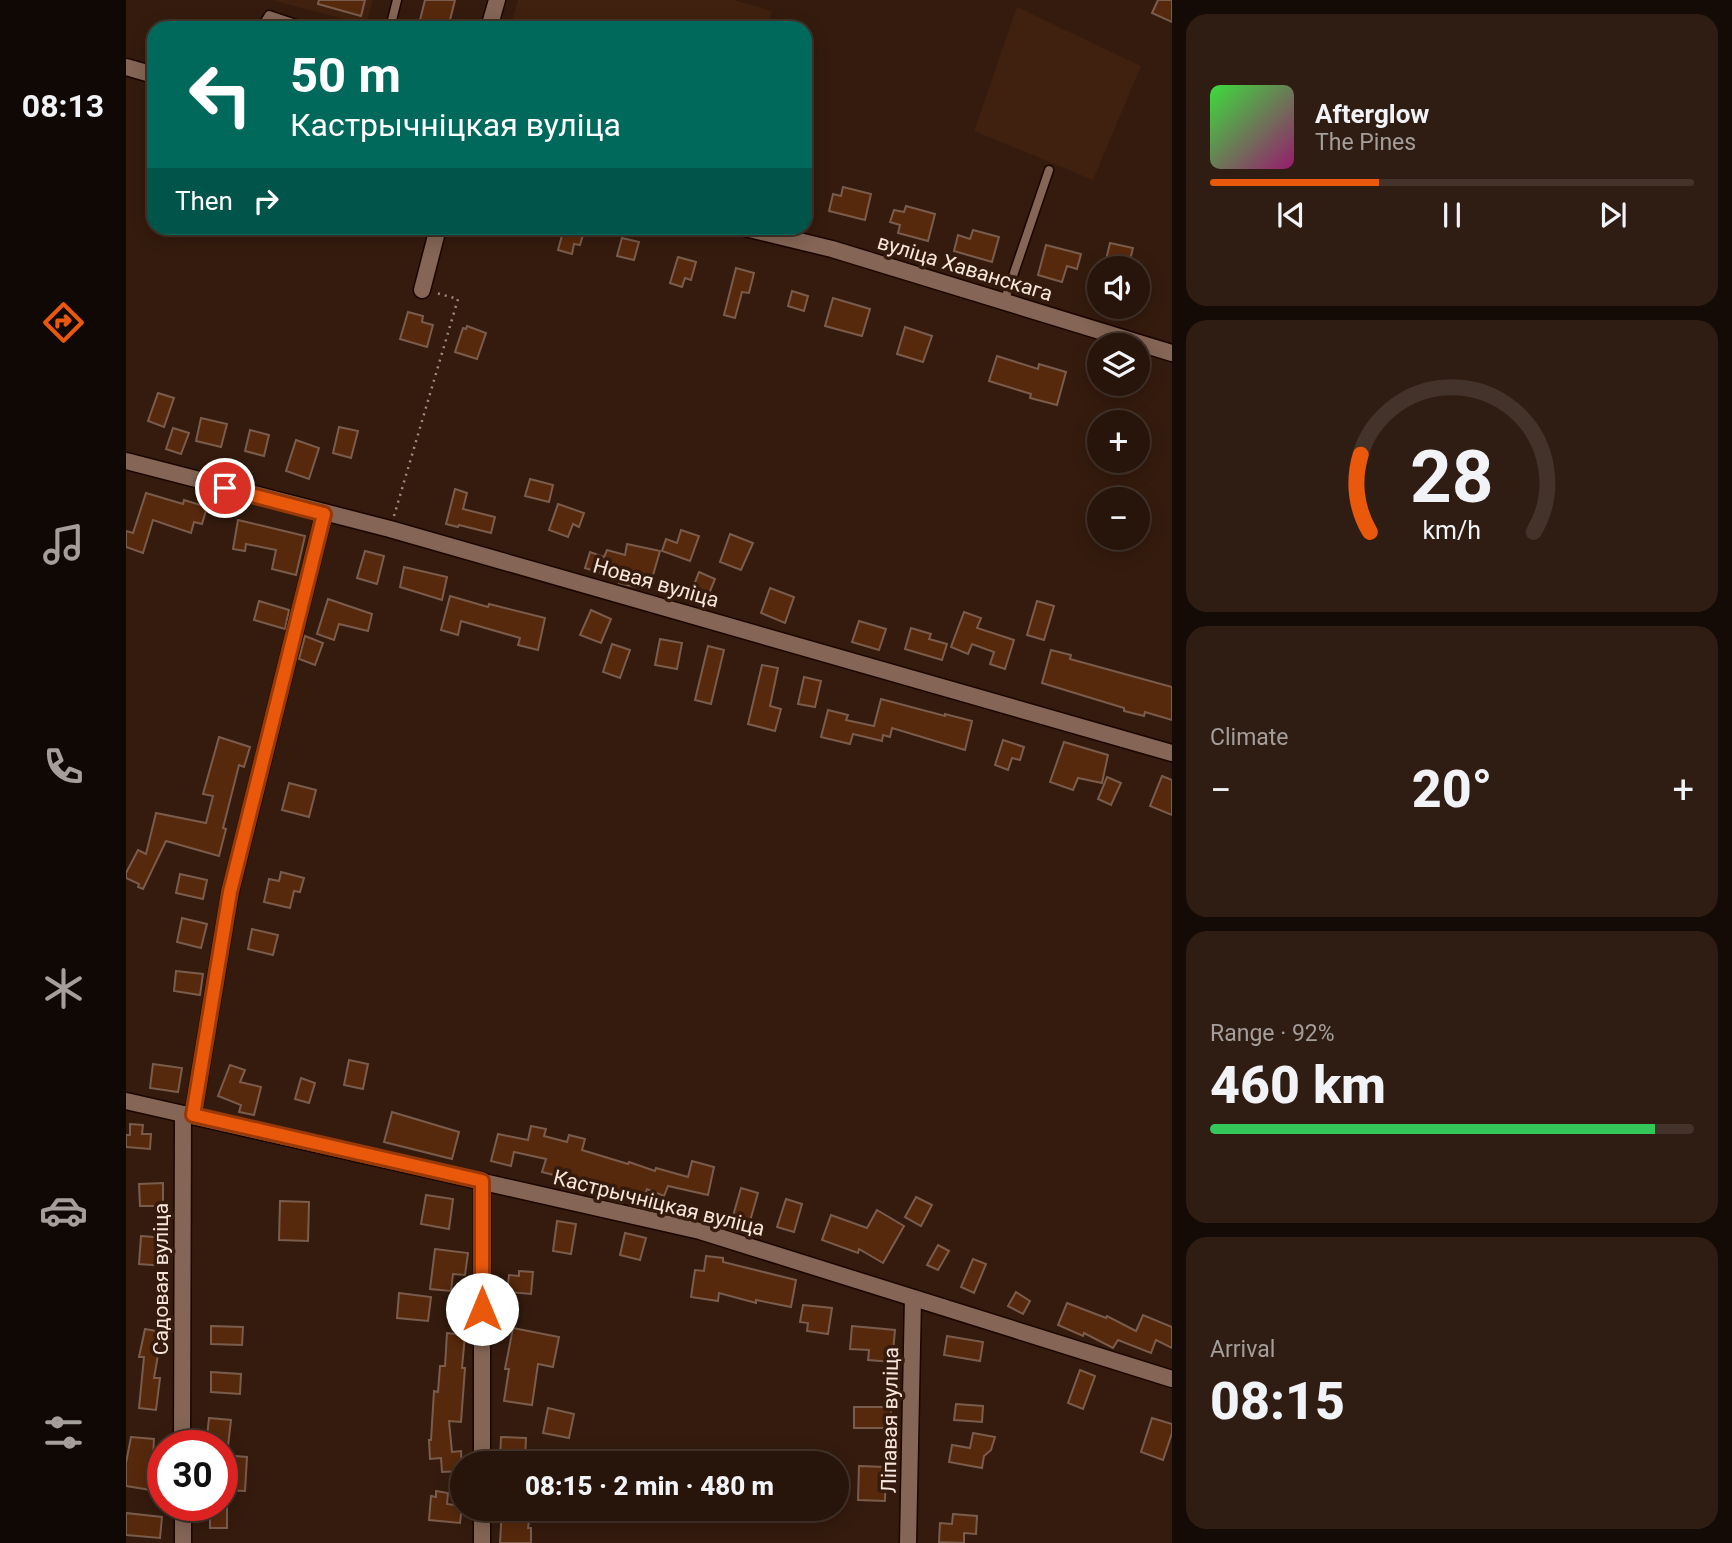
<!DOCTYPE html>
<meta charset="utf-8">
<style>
body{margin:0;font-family:Roboto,sans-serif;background:#2f1d13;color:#f1f3f6;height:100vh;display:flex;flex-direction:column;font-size:26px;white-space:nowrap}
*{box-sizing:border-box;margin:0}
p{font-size:23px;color:#a49e9c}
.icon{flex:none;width:38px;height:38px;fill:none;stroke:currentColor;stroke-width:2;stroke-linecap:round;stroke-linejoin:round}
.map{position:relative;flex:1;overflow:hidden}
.side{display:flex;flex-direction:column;gap:14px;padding:14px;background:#150b06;width:560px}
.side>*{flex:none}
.top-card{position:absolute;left:21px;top:21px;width:665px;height:214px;border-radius:21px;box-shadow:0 4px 18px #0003,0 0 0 2px #43332b;background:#00695c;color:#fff;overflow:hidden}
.tools{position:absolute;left:961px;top:256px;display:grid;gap:14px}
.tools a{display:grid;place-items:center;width:63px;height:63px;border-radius:50%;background:#27140a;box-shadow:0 4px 18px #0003,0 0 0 2px #43332b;font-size:35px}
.speed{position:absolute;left:21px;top:1430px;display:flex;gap:14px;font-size:35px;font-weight:700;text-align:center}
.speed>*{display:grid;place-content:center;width:91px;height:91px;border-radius:50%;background:#27140a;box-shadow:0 4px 18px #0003,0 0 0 2px #43332b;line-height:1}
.speed .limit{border:10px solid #d22;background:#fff;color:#111}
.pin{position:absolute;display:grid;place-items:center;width:60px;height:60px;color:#fff;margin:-30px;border:4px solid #fff;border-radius:50%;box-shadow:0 2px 7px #0007}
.me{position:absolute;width:77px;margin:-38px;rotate:0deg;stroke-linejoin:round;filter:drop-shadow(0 0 5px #0008)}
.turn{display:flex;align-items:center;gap:24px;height:147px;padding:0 28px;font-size:32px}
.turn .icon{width:91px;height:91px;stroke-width:2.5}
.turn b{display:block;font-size:49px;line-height:60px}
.then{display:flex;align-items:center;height:66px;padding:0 28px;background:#0003;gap:14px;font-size:26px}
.big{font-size:52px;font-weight:800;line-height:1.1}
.side .widget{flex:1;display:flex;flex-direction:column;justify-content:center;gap:10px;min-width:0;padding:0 24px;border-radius:21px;background:#2f1d13}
.side .dial{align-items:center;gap:0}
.dial svg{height:182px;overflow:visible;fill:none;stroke:#43332b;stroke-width:7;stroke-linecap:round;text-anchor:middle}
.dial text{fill:#f1f3f6;stroke:none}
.song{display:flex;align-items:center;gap:21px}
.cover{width:84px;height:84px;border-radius:10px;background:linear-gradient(135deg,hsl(120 70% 55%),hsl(320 70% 35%))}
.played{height:7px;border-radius:4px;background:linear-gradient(90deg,#ea580c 35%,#43332b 35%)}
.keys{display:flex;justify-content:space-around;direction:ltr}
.heat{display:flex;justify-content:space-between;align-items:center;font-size:38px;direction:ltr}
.charge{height:10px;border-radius:5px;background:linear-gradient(90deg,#34c759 92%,#43332b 0)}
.trip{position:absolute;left:324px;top:1451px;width:399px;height:70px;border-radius:35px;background:#27140a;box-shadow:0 4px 18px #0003,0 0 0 2px #43332b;font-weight:800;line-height:70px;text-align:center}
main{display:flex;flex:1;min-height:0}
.tab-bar{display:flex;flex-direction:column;width:126px;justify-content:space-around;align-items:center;background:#100804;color:#a49e9c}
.tab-bar .icon{width:49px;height:49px}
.tab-bar .active{color:#ea580c}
.tab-bar b{font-size:32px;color:#f1f3f6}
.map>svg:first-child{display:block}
</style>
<main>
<nav class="tab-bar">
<b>08:13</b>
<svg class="icon active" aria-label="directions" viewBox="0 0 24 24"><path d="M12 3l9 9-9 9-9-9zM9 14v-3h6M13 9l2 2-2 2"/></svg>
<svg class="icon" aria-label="music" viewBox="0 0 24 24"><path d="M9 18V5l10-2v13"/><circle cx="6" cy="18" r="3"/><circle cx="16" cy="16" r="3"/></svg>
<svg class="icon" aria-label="phone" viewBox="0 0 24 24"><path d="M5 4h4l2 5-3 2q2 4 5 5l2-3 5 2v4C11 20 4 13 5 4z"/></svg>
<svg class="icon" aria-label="climate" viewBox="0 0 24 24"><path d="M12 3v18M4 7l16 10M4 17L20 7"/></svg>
<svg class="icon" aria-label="car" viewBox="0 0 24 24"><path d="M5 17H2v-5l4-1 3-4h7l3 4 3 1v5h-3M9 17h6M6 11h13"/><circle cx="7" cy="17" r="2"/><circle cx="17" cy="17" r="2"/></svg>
<svg class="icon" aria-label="filters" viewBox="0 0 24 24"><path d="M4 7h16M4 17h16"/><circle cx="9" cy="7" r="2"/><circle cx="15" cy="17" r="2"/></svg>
</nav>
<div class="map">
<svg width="1046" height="1543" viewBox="0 0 1046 1543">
<rect width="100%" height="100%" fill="#341b0d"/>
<!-- built -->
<g fill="#40210f">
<polygon points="146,0 247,0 240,25"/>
<polygon points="392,0 608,0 646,11 641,28 384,28"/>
<polygon points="891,7 1015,66 967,180 848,131"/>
</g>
<!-- building -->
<g fill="#57290c" stroke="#7a5c4d" stroke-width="2">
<polygon points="193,0 239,0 235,16 192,4"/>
<polygon points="299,0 329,0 322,28 292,28"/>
<polygon points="1032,0 1046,0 1046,22 1026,13"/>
<polygon points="717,187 745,194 739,220 703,211 707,194 715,196"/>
<polygon points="780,206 809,214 802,241 772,233 774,225 764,222 768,210 778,212"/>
<polygon points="438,228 459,228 454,245 448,244 446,254 432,250"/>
<polygon points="847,230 873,237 866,262 828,251 832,235 844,239"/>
<polygon points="496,238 513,242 508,260 491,256"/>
<polygon points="984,243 1007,248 1002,268 978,268"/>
<polygon points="920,245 955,254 951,269 941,266 936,282 912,275"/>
<polygon points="552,257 570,262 565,280 559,278 556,287 544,283"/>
<polygon points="610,268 628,273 623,293 616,292 609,318 598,315"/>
<polygon points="666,291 682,296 678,311 662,306"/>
<polygon points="707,298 744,309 736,336 699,326"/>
<polygon points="282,312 297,316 296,322 307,325 301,347 274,339"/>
<polygon points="341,326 360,333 351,359 329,352 337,328 340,329"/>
<polygon points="779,327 806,336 797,362 771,354"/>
<polygon points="871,356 912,369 913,364 940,372 931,405 904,398 905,394 863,381"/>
<polygon points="32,393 48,398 38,427 22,421"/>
<polygon points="75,418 101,424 95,447 70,441"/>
<polygon points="213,427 232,431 225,458 207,453"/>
<polygon points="47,428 63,433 55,454 40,449"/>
<polygon points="124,430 143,435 138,456 119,451"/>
<polygon points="170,440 193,448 183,479 160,471"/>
<polygon points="404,479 427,485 423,502 399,496"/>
<polygon points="329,489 341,493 337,509 369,517 365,533 333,525 332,527 320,524"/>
<polygon points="20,493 57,504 58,500 81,507 76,524 68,522 65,533 27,520 17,553 0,547 0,531 7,533"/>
<polygon points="432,504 458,513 453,527 447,524 442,537 423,530"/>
<polygon points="112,520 179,536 170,575 146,569 150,550 120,544 119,551 107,549"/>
<polygon points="555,530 573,536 564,561 536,551 540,539 551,543"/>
<polygon points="604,534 627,543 615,570 594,562"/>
<polygon points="501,544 534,551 525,582 511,577 509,587 493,583 494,579 459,568 464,552 478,557 481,550 499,555"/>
<polygon points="239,551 258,556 251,584 231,578"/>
<polygon points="278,567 321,577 316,600 274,587"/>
<polygon points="573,572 589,579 580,601 564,595"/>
<polygon points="644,588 668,597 659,623 635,613"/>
<polygon points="324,596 362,607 363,604 419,618 412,650 392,645 394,638 335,621 332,635 315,630"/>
<polygon points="202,599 246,614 242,631 213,624 208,640 191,634"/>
<polygon points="133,601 163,610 159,629 128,620"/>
<polygon points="911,601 928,606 918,640 901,635"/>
<polygon points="465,610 485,619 475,643 454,635"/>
<polygon points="838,612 855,618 851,628 888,640 879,669 864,664 868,652 846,644 842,654 825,647"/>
<polygon points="733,621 760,629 753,650 726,642"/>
<polygon points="785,628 805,634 803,639 821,644 816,660 779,649"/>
<polygon points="179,636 197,643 189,665 173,659"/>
<polygon points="534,639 556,643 551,669 529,665"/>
<polygon points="486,644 504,650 494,678 477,672"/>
<polygon points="582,646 598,650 585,704 569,700"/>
<polygon points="925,650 945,655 944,659 1046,687 1046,720 1019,712 1018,716 998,711 998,708 916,683"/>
<polygon points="636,665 652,668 644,706 655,709 649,731 622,724"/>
<polygon points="678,677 695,681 689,707 672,704"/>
<polygon points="755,699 819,716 819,714 846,721 839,750 766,728 764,737 757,735 756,741 727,734 724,744 695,737 702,710 722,715 720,720 748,726"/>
<polygon points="93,737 124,747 118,767 113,765 97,828 100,829 93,856 40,841 17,889 12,887 13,884 0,878 0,873 12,850 20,854 30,813 80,823 87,796 77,794"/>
<polygon points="877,740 898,747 894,760 886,758 882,770 869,765"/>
<polygon points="938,742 982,755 976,783 952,778 947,790 924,782"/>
<polygon points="1036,776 1046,780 1046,815 1024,806"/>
<polygon points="981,777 995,783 985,805 972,799"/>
<polygon points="163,783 190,790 183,817 156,810"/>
<polygon points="155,872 178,878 174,892 168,891 164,908 138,902 143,879 153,881"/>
<polygon points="54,874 81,880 77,899 50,893"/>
<polygon points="56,918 81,924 75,948 51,942"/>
<polygon points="126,929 152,935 147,955 122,949"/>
<polygon points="50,971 77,974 74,995 48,991"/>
<polygon points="223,1060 242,1064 237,1089 218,1085"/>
<polygon points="27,1064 56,1068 52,1092 24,1088"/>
<polygon points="104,1065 119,1070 114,1082 135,1087 128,1115 113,1112 115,1105 92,1096"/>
<polygon points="175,1078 189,1083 183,1103 169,1099"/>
<polygon points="266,1112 333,1132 326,1159 258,1142"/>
<polygon points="4,1124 17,1125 16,1134 25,1134 24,1149 0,1147 0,1135 4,1135"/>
<polygon points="405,1126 420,1129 418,1136 441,1142 443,1135 459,1139 456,1150 502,1164 503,1162 529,1171 530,1168 562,1177 566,1161 588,1167 582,1195 542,1186 538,1196 521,1189 516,1204 490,1195 492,1191 449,1177 448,1180 416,1172 420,1159 388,1152 385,1166 365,1161 372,1134 402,1140"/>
<polygon points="37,1183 37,1206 14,1206 13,1184"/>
<polygon points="615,1188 632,1193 624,1221 607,1216"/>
<polygon points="300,1195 327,1199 323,1229 295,1224"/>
<polygon points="790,1197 806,1205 795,1226 779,1217"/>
<polygon points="660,1199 676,1204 668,1232 651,1227"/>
<polygon points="154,1201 183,1202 182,1241 153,1240"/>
<polygon points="751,1210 778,1226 757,1263 733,1249 732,1253 696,1240 705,1215 741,1228"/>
<polygon points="431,1221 450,1224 445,1254 427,1251"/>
<polygon points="499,1233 520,1238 514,1260 494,1255"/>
<polygon points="15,1236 41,1238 39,1266 13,1264"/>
<polygon points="812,1245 823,1251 812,1270 801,1265"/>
<polygon points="309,1249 342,1253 339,1275 327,1274 325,1291 304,1289"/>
<polygon points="580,1256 597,1258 597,1262 670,1280 665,1307 630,1300 630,1303 593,1293 592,1301 565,1297 569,1270 578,1271"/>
<polygon points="847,1259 860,1264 848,1293 835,1287"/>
<polygon points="393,1271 407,1272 405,1294 381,1292 383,1275 393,1276"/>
<polygon points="890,1292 904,1301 897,1314 882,1306"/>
<polygon points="273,1293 305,1297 302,1321 271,1318"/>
<polygon points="941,1303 980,1318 981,1316 1010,1331 1017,1315 1046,1327 1046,1348 1030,1340 1025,1353 992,1340 987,1348 958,1333 957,1336 932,1325"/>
<polygon points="677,1305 706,1308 702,1334 681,1331 682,1323 674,1322"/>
<polygon points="85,1326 117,1327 116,1345 85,1344"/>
<polygon points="726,1326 769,1330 766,1362 742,1360 743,1350 724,1349"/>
<polygon points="387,1328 433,1337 427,1367 412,1364 406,1405 378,1401 383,1369 379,1369"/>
<polygon points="19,1329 36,1332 28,1378 34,1378 30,1410 13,1408 18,1357 13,1357"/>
<polygon points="321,1333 339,1335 336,1368 339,1368 335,1422 323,1421 326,1452 335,1451 336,1471 316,1472 315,1458 304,1459 303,1440 305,1440 308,1391 312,1392 314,1366 319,1366"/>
<polygon points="821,1336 857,1342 854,1361 818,1355"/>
<polygon points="954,1370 969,1376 957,1409 942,1403"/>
<polygon points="85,1372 115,1374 114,1394 85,1392"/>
<polygon points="830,1404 857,1406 856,1422 828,1420"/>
<rect x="728" y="1407" width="37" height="21"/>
<polygon points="422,1408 448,1414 443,1438 417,1433"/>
<polygon points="83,1418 105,1420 102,1446 80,1446"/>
<polygon points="1026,1418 1046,1424 1046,1433 1037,1460 1015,1452"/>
<polygon points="847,1433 869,1437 865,1450 858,1456 856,1468 823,1462 826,1445 844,1448"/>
<polygon points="5,1437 28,1439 25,1490 0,1486 0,1463"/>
<polygon points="375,1437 400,1438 399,1461 374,1460"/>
<polygon points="96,1455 121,1457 119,1491 96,1490"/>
<polygon points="733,1466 760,1467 759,1501 732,1500"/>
<polygon points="310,1491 322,1493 321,1504 336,1506 334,1523 303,1520 305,1496 310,1497"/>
<rect x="84" y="1507" width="17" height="21"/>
<polygon points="376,1508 405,1508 402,1528 405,1528 405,1543 374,1543"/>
<polygon points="0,1513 36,1517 34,1538 0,1535"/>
<polygon points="827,1514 851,1516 850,1534 838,1533 838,1543 813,1542 814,1523 826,1524"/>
</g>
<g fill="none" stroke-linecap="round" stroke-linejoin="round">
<defs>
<g id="service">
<polyline points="135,28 143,15 182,28"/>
<polyline points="264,28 271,0"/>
<polyline points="878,302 923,170"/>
</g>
<g id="minor">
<polyline points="363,28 371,0"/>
<polyline points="0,67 28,75"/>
<polyline points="619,228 706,249 1046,353"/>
<polyline points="296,290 312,228"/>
<polyline points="0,461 264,529 1046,753"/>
<polyline points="0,1101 574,1231 1046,1379"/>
<polyline points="67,1115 104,893 198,514"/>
<polyline points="356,1181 356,1463"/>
<polyline points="56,1446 57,1114"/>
<polyline points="57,1505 57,1543"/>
<polyline points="356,1508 356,1543"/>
<polyline points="782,1543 787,1298"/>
</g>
</defs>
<!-- service casing -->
<use href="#service" stroke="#1b0500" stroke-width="11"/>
<!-- minor casing -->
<use href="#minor" stroke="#1b0500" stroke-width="19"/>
<!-- path -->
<polyline stroke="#9f8a7f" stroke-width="2.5" stroke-dasharray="2 5" stroke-linecap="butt" points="268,516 332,299 310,293"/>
<!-- service -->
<use href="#service" stroke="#856656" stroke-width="8"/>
<!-- minor -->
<use href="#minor" stroke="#856656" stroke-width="16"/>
</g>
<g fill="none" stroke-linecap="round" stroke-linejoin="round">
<defs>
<polyline id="route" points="99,488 198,514 104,892 67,1115 356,1181 356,1309"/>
</defs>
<!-- route casing -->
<use href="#route" stroke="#983908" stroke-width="18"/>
<!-- route -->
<use href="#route" stroke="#ea580c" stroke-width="12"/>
</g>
<g text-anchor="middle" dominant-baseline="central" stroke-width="7" stroke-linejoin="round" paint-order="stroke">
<!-- street labels -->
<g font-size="21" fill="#f8e6dd" stroke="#341b0d">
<text transform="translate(839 268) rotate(17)">вуліца Хаванскага</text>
<text transform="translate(530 583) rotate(16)">Новая вуліца</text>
<text transform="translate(533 1203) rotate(14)">Кастрычніцкая вуліца</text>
<text transform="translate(35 1279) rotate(-90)">Садовая вуліца</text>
<text transform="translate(764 1420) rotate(-89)">Ліпавая вуліца</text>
</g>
</g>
</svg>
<div class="tools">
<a><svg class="icon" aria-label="sound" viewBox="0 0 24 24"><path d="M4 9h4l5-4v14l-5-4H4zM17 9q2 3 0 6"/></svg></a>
<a><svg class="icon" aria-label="layers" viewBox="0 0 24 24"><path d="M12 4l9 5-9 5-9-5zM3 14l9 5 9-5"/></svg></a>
<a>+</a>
<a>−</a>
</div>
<div class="speed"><div class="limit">30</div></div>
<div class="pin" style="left:99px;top:488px;background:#d93025"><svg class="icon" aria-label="arrive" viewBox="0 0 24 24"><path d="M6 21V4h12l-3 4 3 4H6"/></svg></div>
<svg class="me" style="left:356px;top:1309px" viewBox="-20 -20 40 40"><circle r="19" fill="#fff"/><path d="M0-13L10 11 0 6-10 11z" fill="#ea580c"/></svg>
<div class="trip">08:15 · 2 min · 480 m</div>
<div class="top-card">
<div class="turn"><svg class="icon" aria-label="left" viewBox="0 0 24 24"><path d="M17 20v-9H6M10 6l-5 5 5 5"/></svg><div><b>50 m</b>Кастрычніцкая вуліца</div></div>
<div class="then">Then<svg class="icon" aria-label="right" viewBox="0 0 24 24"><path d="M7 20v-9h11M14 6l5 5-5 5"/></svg></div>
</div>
</div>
<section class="side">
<div class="widget">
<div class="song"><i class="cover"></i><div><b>Afterglow</b><p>The Pines</p></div></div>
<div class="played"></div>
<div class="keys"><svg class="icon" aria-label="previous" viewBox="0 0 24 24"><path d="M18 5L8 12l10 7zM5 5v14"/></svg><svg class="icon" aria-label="pause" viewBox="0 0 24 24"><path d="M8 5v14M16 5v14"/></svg><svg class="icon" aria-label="next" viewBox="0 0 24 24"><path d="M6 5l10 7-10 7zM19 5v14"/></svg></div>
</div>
<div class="widget dial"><svg viewBox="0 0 100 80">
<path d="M14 69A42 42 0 1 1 86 69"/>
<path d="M14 69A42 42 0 0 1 10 35" stroke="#ea580c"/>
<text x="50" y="56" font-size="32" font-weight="700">28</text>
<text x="50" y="72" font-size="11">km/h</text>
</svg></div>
<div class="widget"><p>Climate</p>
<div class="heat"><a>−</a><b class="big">20°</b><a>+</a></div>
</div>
<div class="widget"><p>Range · 92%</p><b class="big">460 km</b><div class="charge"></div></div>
<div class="widget"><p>Arrival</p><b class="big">08:15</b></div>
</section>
</main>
